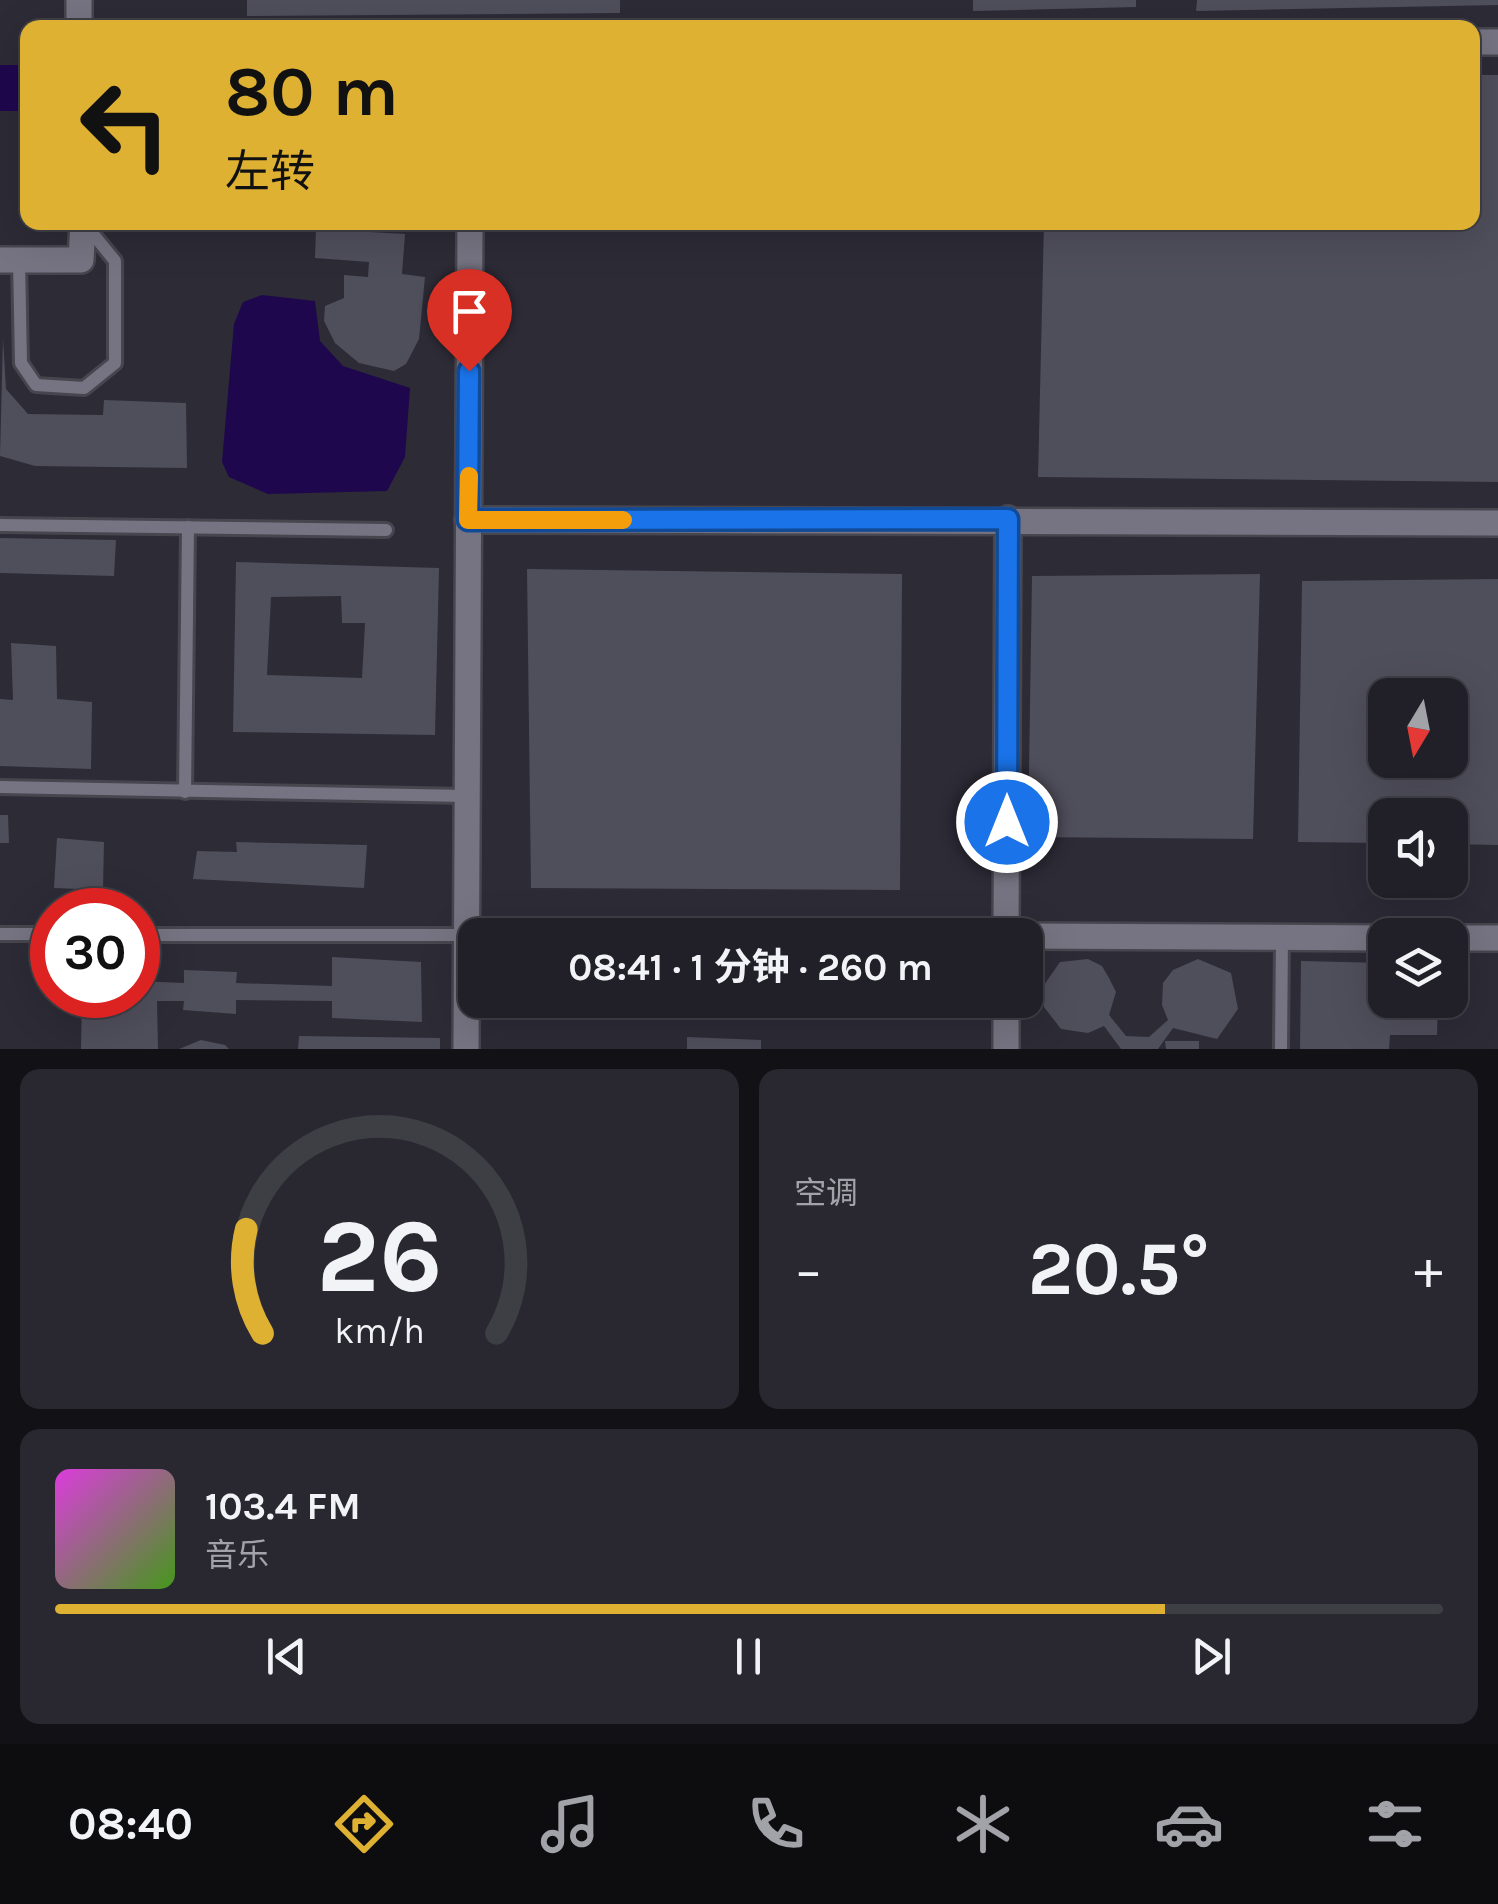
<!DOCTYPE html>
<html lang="zh">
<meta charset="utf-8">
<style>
body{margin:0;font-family:Karla,"Noto Sans SC",sans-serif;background:#292830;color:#f1f3f6;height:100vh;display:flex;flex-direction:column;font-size:38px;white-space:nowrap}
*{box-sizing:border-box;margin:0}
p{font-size:32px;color:#a2a3a8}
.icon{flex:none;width:55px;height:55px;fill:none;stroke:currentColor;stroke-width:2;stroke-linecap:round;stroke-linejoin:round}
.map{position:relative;height:1049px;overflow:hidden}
.details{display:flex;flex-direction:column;gap:20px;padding:20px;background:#121216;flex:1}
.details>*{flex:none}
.top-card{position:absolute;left:20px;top:20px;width:1460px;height:210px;border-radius:20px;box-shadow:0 10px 40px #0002,0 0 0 2px #3e3e45;background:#deb133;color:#111;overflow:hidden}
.needle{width:65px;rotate:190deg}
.buttons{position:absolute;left:1368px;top:678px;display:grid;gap:20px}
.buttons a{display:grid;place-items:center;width:100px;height:100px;border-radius:20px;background:#212028;box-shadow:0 10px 40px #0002,0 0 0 2px #3e3e45;font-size:50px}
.speed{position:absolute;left:30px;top:888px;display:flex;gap:20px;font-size:50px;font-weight:700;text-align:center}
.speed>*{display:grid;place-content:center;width:130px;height:130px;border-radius:50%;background:#212028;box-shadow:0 10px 40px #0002,0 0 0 2px #3e3e45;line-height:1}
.speed .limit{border:15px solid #d22;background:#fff;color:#111}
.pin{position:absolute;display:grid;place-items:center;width:85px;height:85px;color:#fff;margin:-102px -42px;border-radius:50% 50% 50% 0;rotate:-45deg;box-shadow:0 0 10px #0007}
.pin .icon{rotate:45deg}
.me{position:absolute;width:110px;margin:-55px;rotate:0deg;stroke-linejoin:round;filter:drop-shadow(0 0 8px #0008)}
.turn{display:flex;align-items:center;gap:35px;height:210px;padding:0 40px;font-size:45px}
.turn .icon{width:130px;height:130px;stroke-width:2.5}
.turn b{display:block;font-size:70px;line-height:85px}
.big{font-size:75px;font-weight:700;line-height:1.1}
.details .tile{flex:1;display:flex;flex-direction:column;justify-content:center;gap:15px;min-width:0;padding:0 35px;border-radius:20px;background:#292830}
.details .dial{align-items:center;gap:0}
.dial svg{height:260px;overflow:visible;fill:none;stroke:#3e3e45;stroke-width:7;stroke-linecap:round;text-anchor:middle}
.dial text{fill:#f1f3f6;stroke:none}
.song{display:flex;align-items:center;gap:30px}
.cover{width:120px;height:120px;border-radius:15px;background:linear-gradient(135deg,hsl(300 70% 55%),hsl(100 70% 35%))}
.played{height:10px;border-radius:5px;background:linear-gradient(90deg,#deb133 80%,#3e3e45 80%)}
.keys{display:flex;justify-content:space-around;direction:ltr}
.heat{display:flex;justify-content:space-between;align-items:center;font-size:55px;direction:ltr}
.details .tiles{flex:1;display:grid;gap:20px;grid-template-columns:1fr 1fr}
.tile:last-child{grid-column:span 2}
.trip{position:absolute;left:458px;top:918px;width:585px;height:100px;border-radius:20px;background:#212028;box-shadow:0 10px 40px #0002,0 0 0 2px #3e3e45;font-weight:700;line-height:100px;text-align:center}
.tab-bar{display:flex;height:160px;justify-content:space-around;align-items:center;background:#0d0d10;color:#a2a3a8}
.tab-bar .icon{width:70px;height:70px}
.tab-bar .selected{color:#deb133}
.tab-bar b{font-size:45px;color:#f1f3f6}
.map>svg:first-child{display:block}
</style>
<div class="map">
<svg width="1498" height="1049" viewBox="0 0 1498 1049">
<rect width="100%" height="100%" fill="#2c2b36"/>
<!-- water -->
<g fill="#1f074d">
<rect x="0" y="65" width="27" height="46"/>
<polygon points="262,295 315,301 320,341 343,366 410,388 405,457 387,491 268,494 229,477 222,462 234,324 243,302"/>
</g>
<!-- building -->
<g fill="#4f4e5b" fill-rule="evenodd">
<polygon points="247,0 620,0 620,13 247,16"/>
<polygon points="973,0 1136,0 1136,7 973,11"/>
<polygon points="1197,0 1498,0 1498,5 1196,11"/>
<polygon points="1472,75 1498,75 1498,482 1038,477 1044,222 1472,222"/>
<polygon points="316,229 405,234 402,274 425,277 419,339 406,364 394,371 359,363 335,343 324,321 325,306 344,298 344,275 368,277 369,262 315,258"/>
<polygon points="3,338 6,389 28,414 103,415 104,400 186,403 187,468 35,466 0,456"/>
<polygon points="0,538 116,540 114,576 0,573"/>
<path d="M236,562L439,568L435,735L233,732ZM341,596L342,623H365L362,678L267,675L271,597Z"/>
<polygon points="527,569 902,574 900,890 531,888"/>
<polygon points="1260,574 1253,839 1028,837 1032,576"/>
<path d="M1498,579V845L1450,844V815H1385V843L1298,842L1302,581ZM1385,695H1450V760H1385Z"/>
<polygon points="11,643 56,646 57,699 92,702 91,769 0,766 0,699 13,700"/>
<polygon points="0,815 8,815 9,843 0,843"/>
<polygon points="57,838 104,842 103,890 54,888"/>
<polygon points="236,842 367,845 364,888 193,879 197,851 237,852"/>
<polygon points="332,957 421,962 422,1022 332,1018 332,1001 236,1000 236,1014 183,1010 184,1001 157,1001 158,1049 81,1049 82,995 138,995 138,981 184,983 184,970 237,972 236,983 332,986"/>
<polygon points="1088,959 1102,966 1109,978 1116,992 1109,1015 1126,1036 1149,1037 1168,1020 1162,1005 1163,983 1173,970 1198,959 1231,973 1238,1009 1217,1039 1173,1028 1158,1049 1121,1049 1104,1026 1088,1033 1061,1029 1044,1007 1044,985 1060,962"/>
<polygon points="1301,961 1385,963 1385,1000 1438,1000 1437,1035 1390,1035 1389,1049 1300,1049"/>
<polygon points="1450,965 1467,966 1467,997 1450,995"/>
<polygon points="505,1000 754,1000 753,1016 504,1015"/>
<polygon points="299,1036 440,1038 440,1049 298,1049"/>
<polygon points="687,1037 761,1040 761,1049 687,1049"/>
<polygon points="201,1040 225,1045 229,1049 179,1049"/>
<polygon points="1165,1041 1199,1041 1199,1049 1166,1049"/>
</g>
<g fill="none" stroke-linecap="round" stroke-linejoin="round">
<defs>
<g id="lane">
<polyline points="19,260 21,363 36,385 84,388 115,363 115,261 84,223"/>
<polyline points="0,525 386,530"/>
<polyline points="0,787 467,796"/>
<polyline points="185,792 188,527"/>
<polyline points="0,934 52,934"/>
<polyline points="138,935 466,935"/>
<polyline points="1281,1049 1282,937"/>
</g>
<g id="street">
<polyline points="79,28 79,0"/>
<polyline points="1472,42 1498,42"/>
<polyline points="0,260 81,260 83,222"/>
<polyline points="468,520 1498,523"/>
<polyline points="466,935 544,935"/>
<polyline points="1006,935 1008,519"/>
<polyline points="1025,936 1385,938"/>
<polyline points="1450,938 1498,938"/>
<polyline points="466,1049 470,222"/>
<polyline points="1006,1049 1006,1000"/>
</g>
</defs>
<!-- lane casing -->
<use href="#lane" stroke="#47464f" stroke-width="18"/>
<!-- street casing -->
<use href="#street" stroke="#47464f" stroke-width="30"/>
<!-- lane -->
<use href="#lane" stroke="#767482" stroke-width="12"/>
<!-- street -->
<use href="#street" stroke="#767482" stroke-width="25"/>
</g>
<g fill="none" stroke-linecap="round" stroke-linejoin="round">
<defs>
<polyline id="route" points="469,371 468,520 1008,519 1007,822"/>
</defs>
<!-- route casing -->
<use href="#route" stroke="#114b97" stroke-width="25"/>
<!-- route -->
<use href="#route" stroke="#1a73e8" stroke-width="18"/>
<!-- slow -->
<polyline stroke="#f59e0b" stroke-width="18" points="469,476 468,520 623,520"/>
</g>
</svg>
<div class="buttons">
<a><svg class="needle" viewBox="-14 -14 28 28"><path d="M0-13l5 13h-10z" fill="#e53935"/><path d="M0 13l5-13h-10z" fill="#a2a3a8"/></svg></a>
<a><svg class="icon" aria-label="sound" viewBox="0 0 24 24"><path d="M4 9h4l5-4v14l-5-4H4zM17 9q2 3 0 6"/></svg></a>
<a><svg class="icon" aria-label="layers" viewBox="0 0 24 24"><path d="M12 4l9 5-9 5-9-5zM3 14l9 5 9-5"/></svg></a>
</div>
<div class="speed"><div class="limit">30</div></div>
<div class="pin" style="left:469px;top:371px;background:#d93025"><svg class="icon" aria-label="arrive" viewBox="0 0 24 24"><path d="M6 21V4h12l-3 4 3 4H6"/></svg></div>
<svg class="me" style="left:1007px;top:822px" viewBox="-20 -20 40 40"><circle r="17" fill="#1a73e8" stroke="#fff" stroke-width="3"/><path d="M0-11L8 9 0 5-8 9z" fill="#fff"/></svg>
<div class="trip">08:41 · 1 分钟 · 260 m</div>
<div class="top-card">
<div class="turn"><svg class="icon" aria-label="left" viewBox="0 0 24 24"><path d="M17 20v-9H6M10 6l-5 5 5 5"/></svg><div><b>80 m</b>左转</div></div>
</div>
</div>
<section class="details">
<div class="tiles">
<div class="tile dial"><svg viewBox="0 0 100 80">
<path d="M14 69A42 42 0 1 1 86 69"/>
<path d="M14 69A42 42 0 0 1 9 37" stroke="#deb133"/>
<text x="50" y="56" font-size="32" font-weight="700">26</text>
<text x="50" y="72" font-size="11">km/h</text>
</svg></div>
<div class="tile"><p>空调</p>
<div class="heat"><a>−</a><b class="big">20.5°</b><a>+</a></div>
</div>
<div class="tile">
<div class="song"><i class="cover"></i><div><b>103.4 FM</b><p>音乐</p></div></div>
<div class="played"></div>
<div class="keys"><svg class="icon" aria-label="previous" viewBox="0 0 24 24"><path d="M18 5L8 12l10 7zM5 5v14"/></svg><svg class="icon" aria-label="pause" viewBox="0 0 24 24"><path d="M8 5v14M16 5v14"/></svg><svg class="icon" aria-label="next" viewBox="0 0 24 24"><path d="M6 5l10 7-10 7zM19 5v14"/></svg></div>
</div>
</div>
</section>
<nav class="tab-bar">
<b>08:40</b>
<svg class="icon selected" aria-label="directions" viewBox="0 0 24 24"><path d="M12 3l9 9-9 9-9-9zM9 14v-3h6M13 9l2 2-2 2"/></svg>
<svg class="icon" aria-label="music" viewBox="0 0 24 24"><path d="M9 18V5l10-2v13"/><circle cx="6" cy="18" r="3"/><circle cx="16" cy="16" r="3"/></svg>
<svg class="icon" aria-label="phone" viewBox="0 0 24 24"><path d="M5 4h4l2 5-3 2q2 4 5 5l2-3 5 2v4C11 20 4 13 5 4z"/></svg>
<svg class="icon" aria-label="climate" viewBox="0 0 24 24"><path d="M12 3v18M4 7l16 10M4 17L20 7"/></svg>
<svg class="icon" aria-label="car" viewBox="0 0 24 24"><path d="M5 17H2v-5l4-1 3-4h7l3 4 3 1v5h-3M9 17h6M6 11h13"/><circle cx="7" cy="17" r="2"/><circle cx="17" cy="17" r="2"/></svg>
<svg class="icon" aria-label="filters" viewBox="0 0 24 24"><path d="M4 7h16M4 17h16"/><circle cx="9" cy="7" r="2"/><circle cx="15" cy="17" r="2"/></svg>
</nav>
